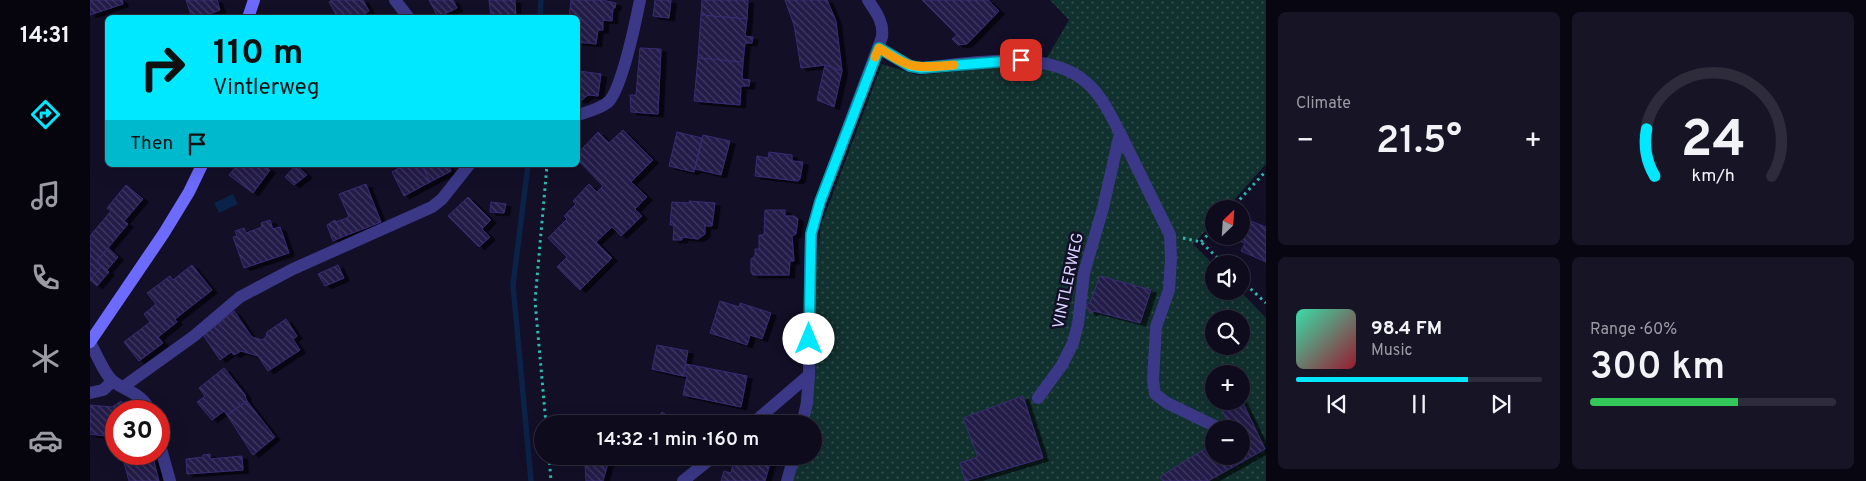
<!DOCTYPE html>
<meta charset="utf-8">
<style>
body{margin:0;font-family:Overpass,sans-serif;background:#171426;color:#f1f3f6;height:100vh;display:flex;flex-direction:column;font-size:19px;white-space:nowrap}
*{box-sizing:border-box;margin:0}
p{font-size:16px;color:#9b9ba4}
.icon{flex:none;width:28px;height:28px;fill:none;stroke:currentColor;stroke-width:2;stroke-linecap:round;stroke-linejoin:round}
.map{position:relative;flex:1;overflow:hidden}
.side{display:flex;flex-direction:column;gap:12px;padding:12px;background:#080610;width:600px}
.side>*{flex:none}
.guide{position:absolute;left:15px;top:15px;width:475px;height:152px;border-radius:8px;box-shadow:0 5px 20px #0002,0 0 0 1px #2e2b3b;background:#00e8ff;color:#111;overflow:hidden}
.needle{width:32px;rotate:25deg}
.controls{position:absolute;left:1115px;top:200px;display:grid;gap:10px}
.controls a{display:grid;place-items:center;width:45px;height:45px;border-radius:50%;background:#0e0b1d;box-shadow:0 5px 20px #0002,0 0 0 1px #2e2b3b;font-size:25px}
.speed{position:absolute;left:15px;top:400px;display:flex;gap:10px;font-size:25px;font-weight:700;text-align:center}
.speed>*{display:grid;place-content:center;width:65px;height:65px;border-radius:50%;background:#0e0b1d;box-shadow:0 5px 20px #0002,0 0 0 1px #2e2b3b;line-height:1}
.speed .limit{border:8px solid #d22;background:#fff;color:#111}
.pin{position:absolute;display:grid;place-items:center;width:42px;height:42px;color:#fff;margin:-21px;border-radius:10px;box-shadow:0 2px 8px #0006}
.me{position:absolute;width:55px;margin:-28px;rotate:0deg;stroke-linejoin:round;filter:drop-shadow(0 0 4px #0008)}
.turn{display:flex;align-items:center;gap:18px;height:105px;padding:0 25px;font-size:22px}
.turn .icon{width:65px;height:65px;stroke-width:2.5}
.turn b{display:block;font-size:35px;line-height:42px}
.then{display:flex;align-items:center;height:48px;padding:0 25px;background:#0003;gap:10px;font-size:19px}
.big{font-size:38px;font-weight:600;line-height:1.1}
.side .widget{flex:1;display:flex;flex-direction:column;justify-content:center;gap:8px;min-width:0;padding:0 18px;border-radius:8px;background:#171426}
.side .dial{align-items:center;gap:0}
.dial svg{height:130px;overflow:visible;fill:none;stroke:#2e2b3b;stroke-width:7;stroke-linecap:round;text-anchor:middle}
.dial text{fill:#f1f3f6;stroke:none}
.song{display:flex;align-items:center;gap:15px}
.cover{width:60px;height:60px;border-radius:8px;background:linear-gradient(135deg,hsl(160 70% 55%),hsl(350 70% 35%))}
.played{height:5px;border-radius:2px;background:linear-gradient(90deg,#00e8ff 70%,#2e2b3b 70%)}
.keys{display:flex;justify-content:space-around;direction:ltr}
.heat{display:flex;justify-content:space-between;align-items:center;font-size:28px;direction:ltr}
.charge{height:8px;border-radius:4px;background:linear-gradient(90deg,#34c759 60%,#2e2b3b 0)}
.side .tiles{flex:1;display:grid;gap:12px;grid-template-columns:repeat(2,1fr)}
.trip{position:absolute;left:444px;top:415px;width:288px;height:50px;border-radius:25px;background:#0e0b1d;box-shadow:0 5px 20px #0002,0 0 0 1px #2e2b3b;font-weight:600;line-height:50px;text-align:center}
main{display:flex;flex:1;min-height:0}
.tabs{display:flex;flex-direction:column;width:90px;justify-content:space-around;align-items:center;background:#06040c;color:#9b9ba4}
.tabs .icon{width:35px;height:35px}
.tabs .on{color:#00e8ff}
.tabs b{font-size:22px;color:#f1f3f6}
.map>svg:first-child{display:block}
</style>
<main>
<nav class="tabs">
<b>14:31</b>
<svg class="icon on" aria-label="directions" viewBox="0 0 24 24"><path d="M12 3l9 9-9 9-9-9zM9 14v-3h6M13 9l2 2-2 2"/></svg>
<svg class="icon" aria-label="music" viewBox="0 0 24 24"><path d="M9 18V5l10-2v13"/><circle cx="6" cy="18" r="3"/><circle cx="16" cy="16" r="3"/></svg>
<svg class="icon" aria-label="phone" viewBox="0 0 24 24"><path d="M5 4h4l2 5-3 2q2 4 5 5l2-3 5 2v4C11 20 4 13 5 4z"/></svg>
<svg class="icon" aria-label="climate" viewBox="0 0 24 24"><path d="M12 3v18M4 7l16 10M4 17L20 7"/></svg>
<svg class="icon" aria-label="car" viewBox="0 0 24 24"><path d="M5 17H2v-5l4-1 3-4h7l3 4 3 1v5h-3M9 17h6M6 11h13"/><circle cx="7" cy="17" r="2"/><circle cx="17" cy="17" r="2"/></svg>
</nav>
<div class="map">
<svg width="1176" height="481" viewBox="0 0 1176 481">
<defs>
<pattern id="grass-dots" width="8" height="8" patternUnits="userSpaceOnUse" patternTransform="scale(1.25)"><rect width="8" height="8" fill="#11312f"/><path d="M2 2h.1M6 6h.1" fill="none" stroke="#334e4e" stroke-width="1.8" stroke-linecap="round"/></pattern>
<pattern id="building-back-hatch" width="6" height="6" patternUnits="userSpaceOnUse" patternTransform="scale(1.25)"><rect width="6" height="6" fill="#231a48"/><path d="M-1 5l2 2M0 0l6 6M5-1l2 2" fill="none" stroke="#423a63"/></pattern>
<filter id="shadow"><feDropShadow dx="5.5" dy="3" stdDeviation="0" flood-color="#0009"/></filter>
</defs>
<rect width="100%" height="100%" fill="#120f27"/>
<!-- grass -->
<path fill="url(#grass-dots)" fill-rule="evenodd" d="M960,0H1176V164L1136,209H1124V222L1103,244L1124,265V291H1150L1176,318V481H701L704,456H722V424H708L731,225L792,64L827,75L913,67L951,68L979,20ZM1124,319H1151V346H1124ZM1124,374H1151V401H1124ZM1124,429H1151V456H1124Z"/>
<!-- water -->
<polygon fill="#0b2249" points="143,194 148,204 129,213 124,203"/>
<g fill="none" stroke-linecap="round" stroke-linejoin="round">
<!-- stream -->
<g stroke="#0b2249" stroke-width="5.5">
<polyline points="450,18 451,0"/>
<polyline points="438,165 423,285 441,481"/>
</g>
</g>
<!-- building -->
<g fill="url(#building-back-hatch)" stroke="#392c74" filter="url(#shadow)">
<polygon points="0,0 32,0 33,4 0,15"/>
<polygon points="96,0 127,0 130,10 109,18 102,18"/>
<polygon points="242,0 273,0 279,11 268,18 248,18 239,2"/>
<polygon points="339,0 363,0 367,8 348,17"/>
<polygon points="399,0 425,0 426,18 401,18"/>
<polygon points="481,0 516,0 516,1 526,3 525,8 523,8 522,21 513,20 513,30 508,30 506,44 488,42 488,18 479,18"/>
<polygon points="565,0 581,0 579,18 563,16"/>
<polygon points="612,0 658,0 657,19 611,15"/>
<polygon points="695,0 737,0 746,21 752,71 735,65 711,68 704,25"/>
<polygon points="832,0 898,0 909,11 877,44 868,45 862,39 867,35"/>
<polygon points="611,15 657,19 655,36 663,37 662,43 655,43 653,62 608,58"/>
<polygon points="550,48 571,49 568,114 541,112 540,95 546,95"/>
<polygon points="608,58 653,62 652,79 660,80 659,86 651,86 650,105 604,101"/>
<polygon points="735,65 752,71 744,107 727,100"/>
<polygon points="489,71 511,74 508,96 498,95 492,100 488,100"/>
<polygon points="533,130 563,160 541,182 557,197 545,209 552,216 531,236 522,227 506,242 522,258 490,290 467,267 477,257 458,238 477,219 474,216 486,204 483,201 499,184 507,192 513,186 488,160 488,153 508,132 519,143"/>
<polygon points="587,132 612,138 604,172 579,166"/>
<polygon points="613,135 640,141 631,175 605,169"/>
<polygon points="679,152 702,155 702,161 713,162 710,179 708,181 665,176 667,156 678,158"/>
<polygon points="147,165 174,165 180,170 163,193 139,175"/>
<polygon points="206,165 217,175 204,185 195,177"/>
<polygon points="310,165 332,165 340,182 314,196 302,172 311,167"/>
<polygon points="332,165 358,165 361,171 340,182"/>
<polygon points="276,184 291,222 252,237 246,222 259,217 249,194"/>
<polygon points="36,185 53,199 34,221 38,224 7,261 12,266 0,280 0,236 21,211 17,208"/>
<polygon points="378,197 401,220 392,229 400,237 389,247 358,216"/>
<polygon points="599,201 625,203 622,226 615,226 615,234 608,239 592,237 592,240 583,240 584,225 580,225 582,202 599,203"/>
<polygon points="401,202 416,204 414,213 400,212"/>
<polygon points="675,210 695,210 695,216 704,216 708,219 706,234 702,236 704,261 700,261 699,275 663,275 661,272 661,259 665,256 665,249 669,249 669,235 674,235"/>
<polygon points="180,220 183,229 190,227 199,253 154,268 143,237 147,236 145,231 154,228 156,233 172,227 171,223"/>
<polygon points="245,220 252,237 243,241 237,225"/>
<polygon points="1158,220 1176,227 1176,262 1151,251 1155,243 1149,241"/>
<polygon points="18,248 28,257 17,270 7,261"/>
<polygon points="102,265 122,290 85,319 87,322 68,337 73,343 49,361 34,342 60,322 54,314 66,304 57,293 80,276 83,280"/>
<polygon points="248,265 254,278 235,286 228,274"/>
<polygon points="12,266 19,272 7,286 0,280"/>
<polygon points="1010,276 1061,290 1050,323 1004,311 1000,313 996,305 1000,303"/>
<polygon points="630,301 649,307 650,303 681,313 672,339 660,335 657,345 620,333"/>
<polygon points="144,311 162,337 172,340 176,337 177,332 196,319 207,336 203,339 210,350 178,371 168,356 151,351 144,355 141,352 130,360 113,335"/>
<polygon points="567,345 598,351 593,376 562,369"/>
<polygon points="596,364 657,376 651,407 593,395 597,376 593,376"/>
<polygon points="134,368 156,396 155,397 157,401 137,415 134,411 122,420 107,402 115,396 109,388"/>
<polygon points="933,396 953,458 875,481 870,463 888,457 873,418"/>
<polygon points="1151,399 1175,449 1118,481 1073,481 1070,477 1124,443 1124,456 1151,456 1151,429 1141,429 1128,401 1151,401"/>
<polygon points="31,401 37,410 26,411 25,434 22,437 0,434 0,405 22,407"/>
<polygon points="157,401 185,437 163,455 137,415"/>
<polygon points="572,412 590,424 565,424"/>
<polygon points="27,454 62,454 69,481 39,481 33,459"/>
<polygon points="120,454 120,459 152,456 153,470 97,474 96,459 113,457 113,455"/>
<polygon points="497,456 520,456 513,481 496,481 495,464"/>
<polygon points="653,456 659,458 660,456 682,456 675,481 631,481 634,471 641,473 643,464 650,466"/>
</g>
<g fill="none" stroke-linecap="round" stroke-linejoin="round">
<!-- path -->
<g stroke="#2cbbb1" stroke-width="3" stroke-dasharray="2.5 4" stroke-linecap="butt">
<polyline points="1141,209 1176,171"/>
<polyline points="1093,238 1111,242 1134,264"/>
<polyline points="1111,242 1124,228"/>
<polyline points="1151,280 1176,303"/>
<polyline points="456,424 445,301 457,165"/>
<polyline points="459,456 461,481"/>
</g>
<!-- street -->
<g stroke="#3b3987" stroke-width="12">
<polyline points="305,0 319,18"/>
<path d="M789,48L820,66L831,68C880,64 957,47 997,83C1012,96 1021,116 1030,133L1013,208L994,273L988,324L983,343L972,365L948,398"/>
<path d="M488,115C497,112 509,109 517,103C531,93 546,20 550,0"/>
<polyline points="1030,133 1080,235 1081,259 1079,290 1066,327 1063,380 1065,394 1077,403 1129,428"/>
<path d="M0,342C6,353 15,376 24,382C38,392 53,394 60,411"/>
<polyline points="33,387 104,336 150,297 203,269 342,207 352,199 379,165"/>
<polyline points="0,393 13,390 23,381"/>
<polyline points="662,424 719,375"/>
<path d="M712,424L717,403L719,375L720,267L721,234L730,202L792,37C794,22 786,12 778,0"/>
<polyline points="69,442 80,481"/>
<polyline points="593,481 624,456"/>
<polyline points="697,481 704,456"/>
</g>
<!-- secondary -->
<g stroke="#6d6bff" stroke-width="12">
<polyline points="158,18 164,0"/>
<polyline points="0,342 74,233 99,192 112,165"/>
</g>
</g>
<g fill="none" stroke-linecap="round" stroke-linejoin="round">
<defs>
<polyline id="route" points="719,339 721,234 730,202 789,48 820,66 831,68 931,60"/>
</defs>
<!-- route casing -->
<use href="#route" stroke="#0097a6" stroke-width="12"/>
<!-- route -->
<use href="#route" stroke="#00e8ff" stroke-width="9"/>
<!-- slow -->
<path stroke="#f59e0b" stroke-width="9" d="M785,57L789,48C821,70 826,68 864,65"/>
</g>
<g text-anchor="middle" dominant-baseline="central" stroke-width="5" stroke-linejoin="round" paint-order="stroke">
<!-- street labels -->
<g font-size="16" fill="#d9d4ff" stroke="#120f27">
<text transform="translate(979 281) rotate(-78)">VINTLERWEG</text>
</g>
</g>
</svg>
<div class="controls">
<a><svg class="needle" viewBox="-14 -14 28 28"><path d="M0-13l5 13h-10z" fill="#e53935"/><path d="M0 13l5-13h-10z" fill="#9b9ba4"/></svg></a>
<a><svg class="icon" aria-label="sound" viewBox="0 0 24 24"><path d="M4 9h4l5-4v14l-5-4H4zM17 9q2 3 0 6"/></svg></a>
<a><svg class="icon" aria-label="search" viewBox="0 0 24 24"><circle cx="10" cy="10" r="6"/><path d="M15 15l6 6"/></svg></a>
<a>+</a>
<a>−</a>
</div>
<div class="speed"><div class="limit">30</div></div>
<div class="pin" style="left:931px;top:60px;background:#d93025"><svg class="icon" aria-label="arrive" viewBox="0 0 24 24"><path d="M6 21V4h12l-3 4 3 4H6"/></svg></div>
<svg class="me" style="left:719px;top:339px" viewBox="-20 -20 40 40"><circle r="19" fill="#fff"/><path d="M0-13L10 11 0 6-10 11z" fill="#00e8ff"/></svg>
<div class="trip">14:32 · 1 min · 160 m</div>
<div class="guide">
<div class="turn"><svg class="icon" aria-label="right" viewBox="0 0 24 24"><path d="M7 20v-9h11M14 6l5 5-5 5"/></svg><div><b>110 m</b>Vintlerweg</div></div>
<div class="then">Then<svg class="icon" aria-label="arrive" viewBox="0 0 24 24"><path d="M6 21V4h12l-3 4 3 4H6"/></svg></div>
</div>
</div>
<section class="side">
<div class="tiles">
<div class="widget"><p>Climate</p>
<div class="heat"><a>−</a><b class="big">21.5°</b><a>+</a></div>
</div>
<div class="widget dial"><svg viewBox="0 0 100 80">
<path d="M14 69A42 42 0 1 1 86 69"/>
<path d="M14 69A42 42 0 0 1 9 40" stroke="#00e8ff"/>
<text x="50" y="56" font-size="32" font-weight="700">24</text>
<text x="50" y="72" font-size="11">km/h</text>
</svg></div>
<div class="widget">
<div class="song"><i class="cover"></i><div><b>98.4 FM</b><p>Music</p></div></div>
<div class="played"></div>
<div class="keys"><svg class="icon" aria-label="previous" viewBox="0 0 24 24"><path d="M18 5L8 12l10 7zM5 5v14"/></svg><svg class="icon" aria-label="pause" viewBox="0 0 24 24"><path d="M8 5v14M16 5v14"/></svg><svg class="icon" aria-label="next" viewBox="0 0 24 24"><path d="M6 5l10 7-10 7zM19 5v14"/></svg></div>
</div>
<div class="widget"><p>Range · 60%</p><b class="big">300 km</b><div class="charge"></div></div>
</div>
</section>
</main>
